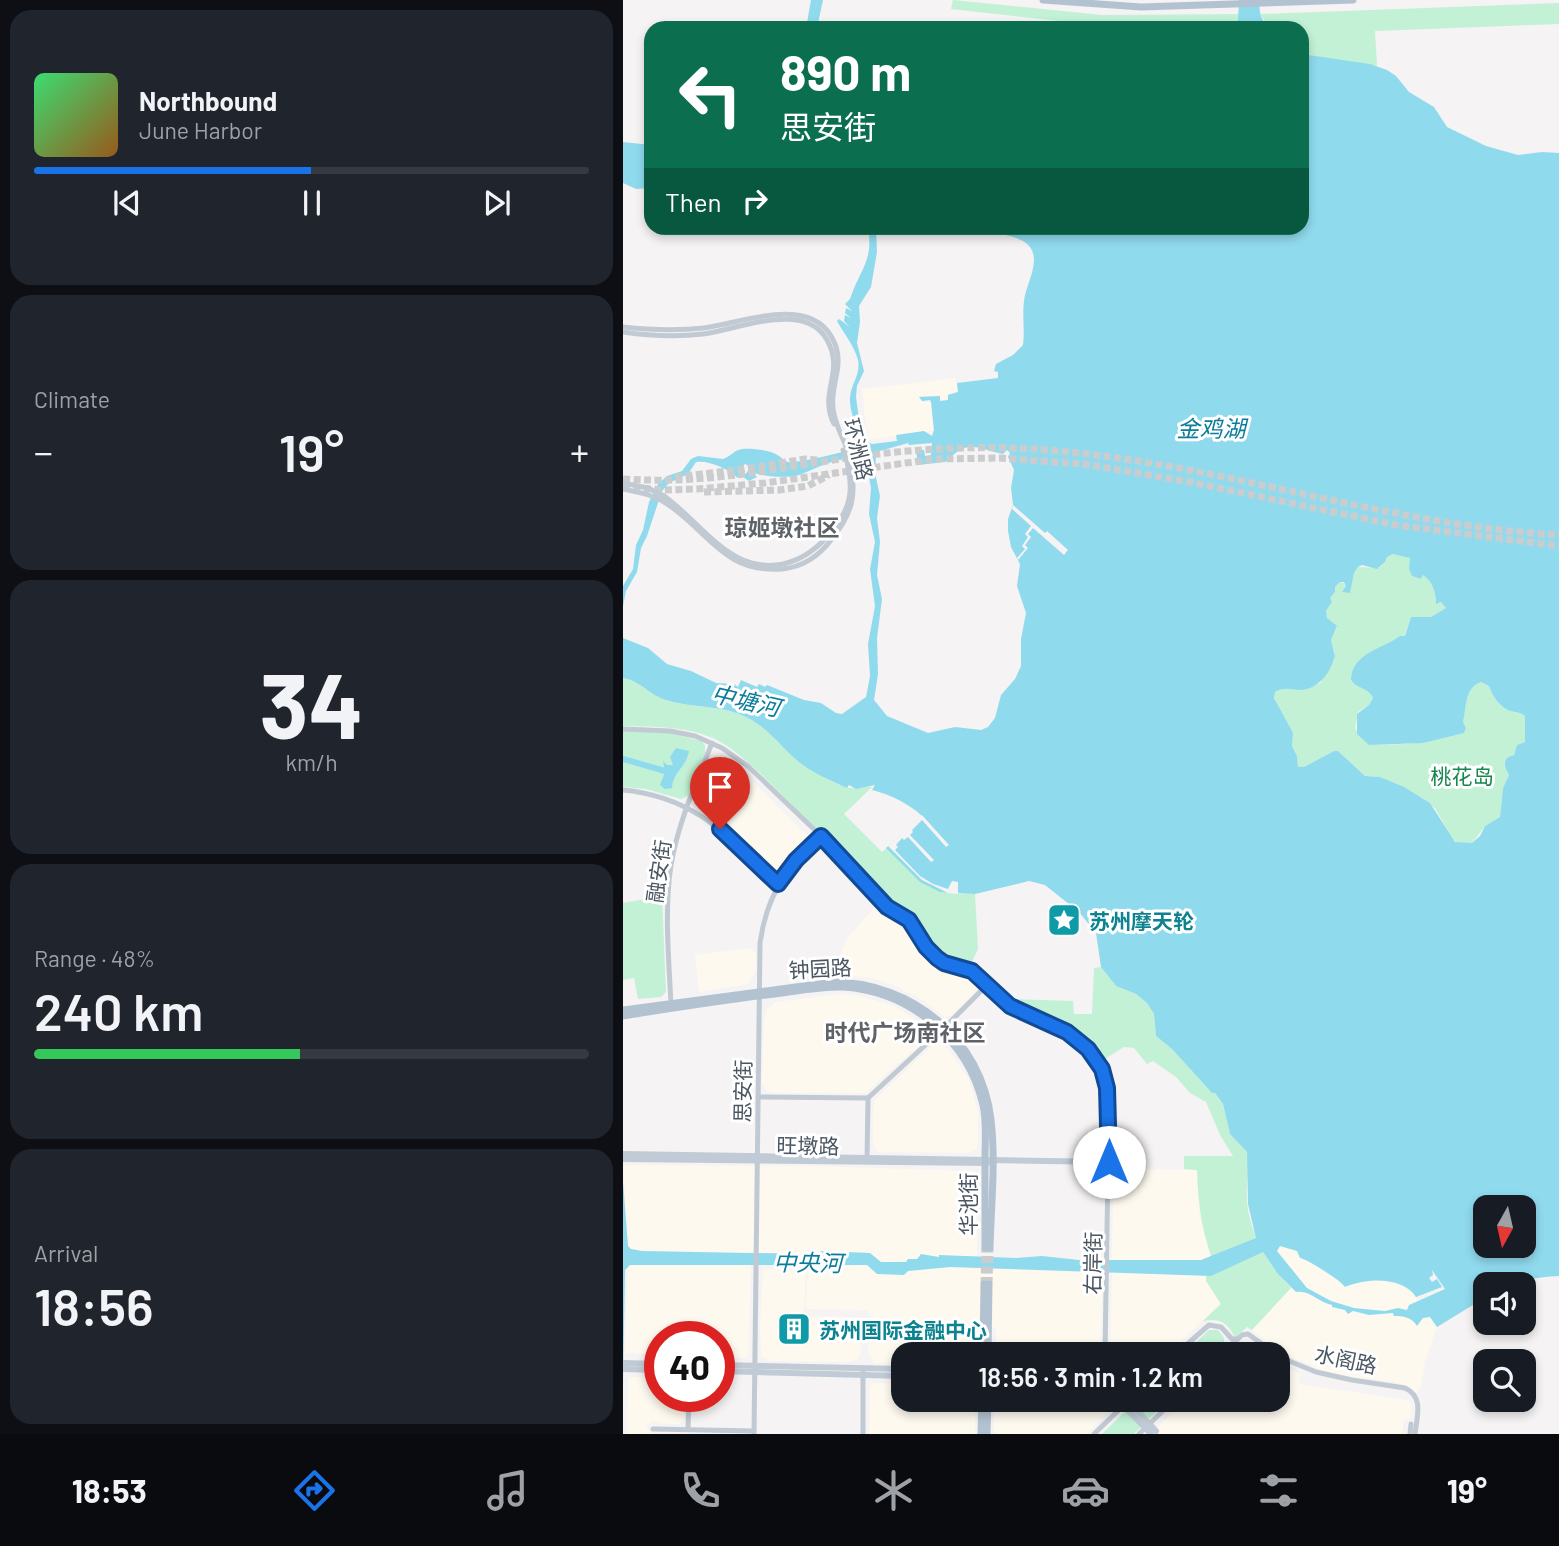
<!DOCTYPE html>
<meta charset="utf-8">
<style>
body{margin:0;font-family:Barlow,"Noto Sans SC",sans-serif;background:#20242c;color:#f1f3f6;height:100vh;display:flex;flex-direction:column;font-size:26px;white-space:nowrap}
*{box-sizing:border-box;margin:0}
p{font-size:23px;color:#9ea1a6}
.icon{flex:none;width:38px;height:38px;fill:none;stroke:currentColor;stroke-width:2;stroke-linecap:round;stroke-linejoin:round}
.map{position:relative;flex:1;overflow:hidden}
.details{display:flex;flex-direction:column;gap:10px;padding:10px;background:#0d0f14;width:623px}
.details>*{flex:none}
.hud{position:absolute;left:21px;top:21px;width:665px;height:214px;border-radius:21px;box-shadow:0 4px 10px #0003;background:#0b6e4f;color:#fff;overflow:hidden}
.needle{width:46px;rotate:188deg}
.controls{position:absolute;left:850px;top:1195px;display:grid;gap:14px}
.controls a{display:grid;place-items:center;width:63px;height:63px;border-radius:14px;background:#171b24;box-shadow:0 4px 10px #0003;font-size:35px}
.speed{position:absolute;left:21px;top:1321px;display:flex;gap:14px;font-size:35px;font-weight:700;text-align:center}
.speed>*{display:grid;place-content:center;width:91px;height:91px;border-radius:50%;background:#171b24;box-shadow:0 4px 10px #0003;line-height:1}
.speed .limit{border:10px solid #d22;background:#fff;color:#111}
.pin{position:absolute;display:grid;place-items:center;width:60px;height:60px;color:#fff;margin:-72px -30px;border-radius:50% 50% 50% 0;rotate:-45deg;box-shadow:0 0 7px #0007}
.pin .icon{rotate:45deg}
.me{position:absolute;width:77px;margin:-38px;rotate:0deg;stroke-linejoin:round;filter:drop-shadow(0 0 5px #0008)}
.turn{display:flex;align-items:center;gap:24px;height:147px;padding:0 21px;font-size:32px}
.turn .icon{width:91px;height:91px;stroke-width:2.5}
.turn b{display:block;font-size:49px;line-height:60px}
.then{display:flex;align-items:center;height:66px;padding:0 21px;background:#0003;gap:14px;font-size:26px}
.big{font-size:52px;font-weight:600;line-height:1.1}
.details .card{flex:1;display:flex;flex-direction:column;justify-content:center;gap:10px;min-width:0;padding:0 24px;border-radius:21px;background:#20242c}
.details .dial{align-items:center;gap:0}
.dial b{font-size:91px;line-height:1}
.song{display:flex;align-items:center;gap:21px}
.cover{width:84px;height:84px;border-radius:10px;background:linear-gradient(135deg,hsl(140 70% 55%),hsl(30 70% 35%))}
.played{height:7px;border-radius:4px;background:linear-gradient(90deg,#1a73e8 50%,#363941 50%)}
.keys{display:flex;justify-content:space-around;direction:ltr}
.heat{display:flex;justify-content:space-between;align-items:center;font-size:38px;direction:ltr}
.charge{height:10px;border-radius:5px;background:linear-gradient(90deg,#34c759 48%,#363941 0)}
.trip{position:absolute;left:268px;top:1342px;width:399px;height:70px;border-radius:21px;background:#171b24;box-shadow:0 4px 10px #0003;font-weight:600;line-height:70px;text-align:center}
.tabs{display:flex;height:112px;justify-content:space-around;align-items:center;background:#090b0e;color:#9ea1a6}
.tabs .icon{width:49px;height:49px}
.tabs .current{color:#1a73e8}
.tabs b{font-size:32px;color:#f1f3f6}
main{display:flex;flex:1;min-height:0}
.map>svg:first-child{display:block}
</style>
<main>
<section class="details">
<div class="card">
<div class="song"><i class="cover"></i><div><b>Northbound</b><p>June Harbor</p></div></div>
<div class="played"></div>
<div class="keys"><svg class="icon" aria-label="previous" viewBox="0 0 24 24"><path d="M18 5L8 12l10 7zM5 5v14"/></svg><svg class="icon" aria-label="pause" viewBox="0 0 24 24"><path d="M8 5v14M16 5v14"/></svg><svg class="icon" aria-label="next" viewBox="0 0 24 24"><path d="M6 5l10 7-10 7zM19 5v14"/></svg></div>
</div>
<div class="card"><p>Climate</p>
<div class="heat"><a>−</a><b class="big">19°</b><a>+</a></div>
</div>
<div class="card dial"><b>34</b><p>km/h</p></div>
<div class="card"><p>Range · 48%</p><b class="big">240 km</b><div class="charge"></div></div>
<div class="card"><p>Arrival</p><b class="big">18:56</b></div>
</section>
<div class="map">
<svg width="936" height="1434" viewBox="0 0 936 1434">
<rect width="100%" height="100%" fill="#f5f3f3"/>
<!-- commercial -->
<g fill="#fdf9ef">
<polygon points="333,378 334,392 324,394 324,400 318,401 317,395 296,396 299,402 308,402 310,431 244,440 239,389"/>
<polygon points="94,753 121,773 187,838 155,875 150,874 105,831 72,806 71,800 89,754"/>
<polygon points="253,905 261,913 282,925 296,950 309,963 321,971 347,979 353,983 354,987 352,992 328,1016 322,1017 298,999 268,984 248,978 217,975 219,949 223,940"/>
<polygon points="127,948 133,954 133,970 126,984 76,992 72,955"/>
<polygon points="216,994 234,995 271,1006 305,1027 308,1035 242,1093 149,1093 144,1091 139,1083 141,1020 144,1009 153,1002"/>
<polygon points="312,1043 318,1043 325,1049 346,1079 355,1112 355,1145 352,1150 344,1153 255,1152 250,1143 250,1110 253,1098"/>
<polygon points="0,1165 186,1166 350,1171 356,1176 354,1256 302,1257 301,1255 294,1259 286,1259 283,1262 257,1262 247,1253 200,1251 189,1254 128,1253 126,1353 123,1358 96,1357 96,1337 37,1337 37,1355 2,1353 5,1246"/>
<polygon points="505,1169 574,1170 577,1218 587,1257 578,1260 563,1261 489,1260 490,1184"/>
<polygon points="657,1246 674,1251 677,1258 685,1259 704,1274 719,1281 722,1286 741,1281 761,1281 779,1286 791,1294 814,1327 802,1362 798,1386 793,1393 786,1387 773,1382 720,1376 697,1370 655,1351 629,1330 668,1288 664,1266 654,1251"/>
<polygon points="245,1265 297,1271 300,1268 315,1267 480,1272 477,1354 373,1354 373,1328 350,1327 353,1333 353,1354 280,1354 280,1364 251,1363 245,1351 247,1327 252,1324 269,1323 263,1320 247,1319 247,1313 244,1310 183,1309 185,1266"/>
<polygon points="140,1269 183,1270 181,1316 231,1317 238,1319 238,1352 234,1360 226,1362 146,1361 138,1356 137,1323"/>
<polygon points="489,1272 583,1275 583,1281 598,1303 545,1354 487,1354"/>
<polygon points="655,1363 677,1374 676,1384 786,1400 788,1404 787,1420 781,1419 779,1434 528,1434 562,1400 654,1400"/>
<polygon points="5,1377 37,1377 37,1396 62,1397 61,1421 56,1424 39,1424 30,1421 23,1426 28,1434 4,1434"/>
<polygon points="250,1383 280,1383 280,1400 352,1400 352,1434 246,1434 247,1387"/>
<polygon points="371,1400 486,1400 490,1407 464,1434 371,1434"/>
</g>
<!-- green -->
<g fill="#c3f1d5">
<polygon points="330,0 479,15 616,14 614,22 608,28 481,28 481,26 328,9"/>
<polygon points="936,3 936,24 752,31 754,66 679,54 679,28 645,26 637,14"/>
<path d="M770,554L786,557C789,561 786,569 789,576L798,579L800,575C810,581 813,591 813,603L818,602L823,608L808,617H788L781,637C774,638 773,641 767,644C750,652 728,657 728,680C734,689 746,688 750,698L746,705L735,712L732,729L750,745L786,744L841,733L843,728L840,722C844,707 841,688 858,682L866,686C869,695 876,706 885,710C892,713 896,711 902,716V742L894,745L891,755L885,757L881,762L886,775L880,788L877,817L862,826L849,843L837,844L830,840L812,808L801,799L757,777L742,776L715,751H711L681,767H675L674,756L669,746L670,733L657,713L651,696L652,692L659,688L680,690L697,683L711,661L712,654L708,640L714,627L704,618L703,611L709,602L706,598L712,592V587L717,582L721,583L723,586L719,592H727L731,573L735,567L756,568L762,562L764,557Z"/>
<path d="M0,678C18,681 26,695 43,700C70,709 101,704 127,719C163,739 180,774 223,787C232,790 240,786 249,787L221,814L259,852L267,845L325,893L352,894L355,949L347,966C307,960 316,946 294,921C286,913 275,911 267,904C227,867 191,825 151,787C134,770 115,751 94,740C65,726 32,727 0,726Z"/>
<polygon points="0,730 47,733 78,741 82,745 82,753 65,796 58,799 23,789 0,787"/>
<polygon points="39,896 43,992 38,997 15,999 11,978 0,980 0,903"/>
<path d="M478,967L493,986L513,994L524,1003L531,1014L533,1036L549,1049L589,1093H592L600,1104L607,1134L624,1152C626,1169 623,1185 624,1202C627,1235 646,1265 668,1288L629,1330L624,1327L612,1338C605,1322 596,1318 580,1321L598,1304L583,1281V1275L595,1273C580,1239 575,1207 574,1170L561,1169V1156H610L597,1135L583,1102L567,1093L553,1077L530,1061L524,1064L511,1048L501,1047L480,1060C464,1027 416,1017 387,999L450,1001L451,1014H469L471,968Z"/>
<polygon points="586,1330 595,1330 601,1338 601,1345 591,1354 561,1354"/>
<polygon points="514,1400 545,1400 511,1434 479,1434"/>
</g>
<!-- water -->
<g fill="#90daee" fill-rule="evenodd">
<polygon points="188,0 200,0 194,28 183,28"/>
<path d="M616,0H636C637,15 637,25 654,28H608L615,20Z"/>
<path d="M679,54L747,64L764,70L773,76L786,92L811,107L824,127L863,146L895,155L919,152L936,153V1276C911,1277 888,1284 863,1284V1297L814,1327L807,1317L800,1318L794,1326C789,1317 780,1316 771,1316L770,1313L746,1315L730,1311L725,1314L722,1310L709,1307V1305C696,1303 688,1290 673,1292L655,1274L640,1252L588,1276L328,1267L285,1271L281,1275L254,1274L244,1265H7L2,1270L0,1382V1182L5,1246L8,1249L19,1251L189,1254L200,1251L247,1253L258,1262H283L285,1259H294L298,1254L316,1257V1255L393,1258L419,1256L456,1260H578L633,1238L625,1204L624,1152L607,1134L600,1104L592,1093H589L549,1049L533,1036L531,1014L524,1003L513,994L493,986L478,967L473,933L456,912L422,885L406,881L352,894L317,892L297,882L263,848L299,816C285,803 268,795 249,790L252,785L233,789L226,785L224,788C208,781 190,773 176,762C159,748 147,730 127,719C101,704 71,709 43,700C26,695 18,681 0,678V638L25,648L44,664L68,671L93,683L111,684L115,687L118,680L134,687L136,684L142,687L144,685L181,700L198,703L213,713L219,714L243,697L247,676L245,644L252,606L247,569L252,542L246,514L248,488L243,461C222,453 198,466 179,474C166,479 137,477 127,471L134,477L126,481L120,477L128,467L122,464L117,470L120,473L115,478C105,469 86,460 73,462L65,474L46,483L39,491L24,536L18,548L14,572L3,591L0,606V586L10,569L13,545L20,530L26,502L35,484L44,476L59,471L68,459L75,456L100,459C107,457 111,450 119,449C129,448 148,450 156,456C161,459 159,460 165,462C172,464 228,451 233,447C238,432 226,414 227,398C228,383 238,375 235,360C231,345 221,334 214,321L216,319L227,327L221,321L222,315L228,318L222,313L223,308L229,311L222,304L227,299C236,271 251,261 245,228H253L254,252L248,287L236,306L237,322L234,343L241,371L234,386L233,397L237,427L242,441L249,444L274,441L273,435L301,431L309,436L311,430L308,402L307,400L299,401L296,397L317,396V401L325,400V395L335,392L334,383L375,378V372L371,371L373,364L390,355L400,345C402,330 399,316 401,301C403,282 423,255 400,241C387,234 371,234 358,228H679ZM285,443L286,445L309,443L308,455L302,456L301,450H293L295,465L322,462C347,439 349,447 380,454L384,450L387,453L385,457L391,470L388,488L390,505L385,519V531L388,547L397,564L394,586L403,613L398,639V666L392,679L378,695L372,718L365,727L358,730L332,727L305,733L264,716L251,700L255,674L254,638L259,599L254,575L257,542L254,518L257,496L252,473L253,456L257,451ZM770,554L787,558L786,569L789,576L798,579L800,575C810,582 813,592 813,604L818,602L823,608L808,617H788L782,636H777C760,649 728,653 728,680C734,689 746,688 750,698L746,705L734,714V734L746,745L800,743L841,733L843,728L840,722C844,707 841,688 858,682L866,686C869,695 876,706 885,710C892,713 896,711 902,716V742L894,745L891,755C878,758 881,766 886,775L880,788L877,817L862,826L857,836L849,843L832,842L807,803L781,787L757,777L742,776L715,751H711L681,767H675L674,756L669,746L670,733L651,698L652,692C661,686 668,690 679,690C697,688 708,671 712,656L708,640L714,626L704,618L703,611L709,602L707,598L712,592V587L717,582H721L723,586L719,592L727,593L731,573L735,567L739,565L754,569L762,562L764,557ZM863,1208H901V1246H863ZM657,1246L674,1251L677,1258C684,1259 719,1281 722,1287C744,1278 779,1276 793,1297L819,1287L814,1279L809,1282L806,1278L810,1275L809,1270L822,1289L786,1305L784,1310L775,1308L762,1311L731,1308L708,1301L684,1288L654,1251Z"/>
<polygon points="0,142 28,145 28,188 13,189 0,183"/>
<path d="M53,748L66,751C63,768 50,771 49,788L42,789L37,785L42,772L40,761L44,765H50L47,757Z"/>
</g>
<!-- pier -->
<g fill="#f5f3f3">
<polygon points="390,505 422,533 424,531 445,550 441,555 410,528 405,534 408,537 402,545 405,548 395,560 394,558 402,549 399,546 405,537 402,534 408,526 389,509"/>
<polygon points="299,815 326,845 323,847 299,820 289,830 290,832 287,835 311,860 308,862 285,837 281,840 279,838 273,845 275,847 272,850 297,876 310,884 325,889 329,881 335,882 335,894 325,893 299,880 265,846"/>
</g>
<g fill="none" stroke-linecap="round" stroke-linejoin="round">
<!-- river -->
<polyline stroke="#90daee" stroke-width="6" points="0,759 42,771"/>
<!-- primary-tunnel -->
<g stroke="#caccce" stroke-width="7" stroke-dasharray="7 3.5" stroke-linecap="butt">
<polyline points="52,477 114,470 182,459 196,460"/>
<path d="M0,479C77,484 135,472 210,460C275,450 343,445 410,449C588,460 758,525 936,535"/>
<polyline points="0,487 41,490 74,489 142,483 311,459 376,458 461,464 567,482 773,525 936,546"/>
<polyline points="81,492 156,490 185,486 206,475"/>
<polyline points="361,1284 362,1248"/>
<polyline points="366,1284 367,1248"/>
</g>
<!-- tertiary -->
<g stroke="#c1cad2" stroke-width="5">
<path d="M0,327C27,330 54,331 81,328C120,323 192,292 212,344C221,367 207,386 210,408C211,422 219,436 224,449"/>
<path d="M0,332C27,336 54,337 80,334C118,329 188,297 207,346C219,375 196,394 211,424"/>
<polyline points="0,483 25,488"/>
<polyline points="0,489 23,494"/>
<path d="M41,496C67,514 91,548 120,560C157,575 190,557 212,527C218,519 224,509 226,499C229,486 226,474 224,461"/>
<path d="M38,500C83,526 98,574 159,569C179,567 196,556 208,540C230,513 234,495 227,461"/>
<polyline points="0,729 47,731 72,736 99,748 125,766 198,836 264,907 286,920 302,947 314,958 321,963 349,971 387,1006 444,1032 465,1049 479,1069 484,1088 486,1108 482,1354"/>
<path d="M0,790C73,797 105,836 155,884"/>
<path d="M48,1005C46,959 41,911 48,865C55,823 73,783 89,743"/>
<polyline points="135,1097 245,1098"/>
<polyline points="245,1098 323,1026 363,986"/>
<polyline points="244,1161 245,1098"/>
<polyline points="553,1354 586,1325 598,1327 609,1339 615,1339"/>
<path d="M598,1354L619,1335L625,1334L659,1358L693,1372L729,1380L782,1388C801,1397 794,1416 792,1434"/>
<polyline points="30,1429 131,1431"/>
<polyline points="65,1429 66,1396"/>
<path d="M131,1434L137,943C144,893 163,870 198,836"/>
<polyline points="240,1434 240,1371"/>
<polyline points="471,1434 501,1405"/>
<polyline points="516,1434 551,1400"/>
<polyline points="787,1434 788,1424"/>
</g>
<!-- secondary -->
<g stroke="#c1cbd6" stroke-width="6">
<polyline points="0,1154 486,1162"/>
<polyline points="0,1159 365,1163"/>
<polyline points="0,1363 37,1364"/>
<polyline points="96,1365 280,1369"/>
<polyline points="0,1369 37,1370"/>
<polyline points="96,1371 280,1376"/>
<polyline points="495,1400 528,1434"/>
<polyline points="504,1400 533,1431"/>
</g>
<!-- primary -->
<g stroke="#b3c2d1" stroke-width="7">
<polyline points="420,0 518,7 730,0"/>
<path d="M0,1010L210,982C289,982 359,1039 368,1120C373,1162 368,1206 367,1248"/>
<path d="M0,1016C51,1008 101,1000 152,994C175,991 198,986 221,987C288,992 345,1040 360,1105C364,1123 362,1141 362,1158C362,1188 362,1218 362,1248"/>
<polyline points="360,1354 361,1284"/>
<polyline points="365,1354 366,1284"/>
<polyline points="358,1434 359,1400"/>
<polyline points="364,1434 365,1400"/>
</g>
<!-- tertiary-bridge -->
<g stroke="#c1cad2" stroke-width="5">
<polyline points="224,449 227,461"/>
<polyline points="220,450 224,461"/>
<polyline points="25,488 41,496"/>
<polyline points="23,494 38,500"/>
</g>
</g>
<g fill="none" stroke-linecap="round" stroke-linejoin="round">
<defs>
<polyline id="route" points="97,829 155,884 173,860 198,836 264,907 286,920 303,947 314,958 321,963 349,971 387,1006 444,1032 465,1049 479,1069 484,1088 486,1162"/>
</defs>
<!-- route casing -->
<use href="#route" stroke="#114b97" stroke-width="18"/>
<!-- route -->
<use href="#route" stroke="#1a73e8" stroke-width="12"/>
</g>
<!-- icons -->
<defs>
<symbol id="sight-square" viewBox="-11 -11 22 22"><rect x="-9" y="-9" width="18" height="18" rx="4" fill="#0f9aa8" stroke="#fff"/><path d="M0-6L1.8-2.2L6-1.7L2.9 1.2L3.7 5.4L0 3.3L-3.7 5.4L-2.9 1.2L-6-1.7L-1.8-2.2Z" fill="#fff"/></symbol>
<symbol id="building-square" viewBox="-11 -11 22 22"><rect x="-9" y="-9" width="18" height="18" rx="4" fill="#0f9aa8" stroke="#fff"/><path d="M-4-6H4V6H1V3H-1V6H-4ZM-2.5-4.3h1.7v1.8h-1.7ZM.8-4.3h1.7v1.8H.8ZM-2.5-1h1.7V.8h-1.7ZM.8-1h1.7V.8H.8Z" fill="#fff"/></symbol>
</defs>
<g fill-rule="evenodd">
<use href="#sight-square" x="422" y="901" width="38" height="38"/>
<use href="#building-square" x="152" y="1310" width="38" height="38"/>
</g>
<g text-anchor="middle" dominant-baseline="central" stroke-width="6" stroke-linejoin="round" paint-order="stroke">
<!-- street labels -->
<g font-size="21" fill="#4a5661" stroke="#fff">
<text transform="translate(236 449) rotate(76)">环洲路</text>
<text transform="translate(35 871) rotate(-82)">融安街</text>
<text transform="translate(197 968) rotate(-3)">钟园路</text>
<text transform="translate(119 1091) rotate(-89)">思安街</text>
<text transform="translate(185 1145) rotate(1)">旺墩路</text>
<text transform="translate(344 1204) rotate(-90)">华池街</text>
<text transform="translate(469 1263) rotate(-89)">右岸街</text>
<text transform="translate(723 1359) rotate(12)">水阁路</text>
</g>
<!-- park labels -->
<g font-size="21" fill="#17864f" stroke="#fff">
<text x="839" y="775">桃花岛</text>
</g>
<!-- culture labels -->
<g font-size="21" font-weight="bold" fill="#0d838f" stroke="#fff" text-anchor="start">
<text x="466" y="920">苏州摩天轮</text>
<text x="196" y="1329">苏州国际金融中心</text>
</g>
<!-- water labels -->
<g font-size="23" font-style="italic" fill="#0c7c9b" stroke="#fff">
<text x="588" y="428">金鸡湖</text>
<text transform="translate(123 700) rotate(13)">中塘河</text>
<text transform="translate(185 1262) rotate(1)">中央河</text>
</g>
<!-- neighbourhood labels -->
<g font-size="23" font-weight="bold" fill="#5f6368" stroke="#fff">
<text x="159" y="527">琼姬墩社区</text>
<text x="282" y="1032">时代广场南社区</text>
</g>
</g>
</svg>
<div class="controls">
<a><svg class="needle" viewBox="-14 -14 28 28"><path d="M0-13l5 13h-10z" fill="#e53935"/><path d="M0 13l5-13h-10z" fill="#9ea1a6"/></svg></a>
<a><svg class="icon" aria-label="sound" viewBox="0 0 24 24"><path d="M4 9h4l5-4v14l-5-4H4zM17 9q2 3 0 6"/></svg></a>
<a><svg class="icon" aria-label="search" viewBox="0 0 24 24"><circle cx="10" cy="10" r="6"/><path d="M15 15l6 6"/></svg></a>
</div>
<div class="speed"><div class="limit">40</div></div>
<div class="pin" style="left:97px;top:829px;background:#d93025"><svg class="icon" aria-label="arrive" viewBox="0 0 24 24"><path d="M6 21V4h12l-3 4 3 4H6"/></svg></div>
<svg class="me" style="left:486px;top:1162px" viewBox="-20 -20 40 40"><circle r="19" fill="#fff"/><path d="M0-13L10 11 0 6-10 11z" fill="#1a73e8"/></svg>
<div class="trip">18:56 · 3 min · 1.2 km</div>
<div class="hud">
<div class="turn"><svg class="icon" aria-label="left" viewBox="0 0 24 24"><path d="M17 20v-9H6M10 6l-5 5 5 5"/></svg><div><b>890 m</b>思安街</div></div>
<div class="then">Then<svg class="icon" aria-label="right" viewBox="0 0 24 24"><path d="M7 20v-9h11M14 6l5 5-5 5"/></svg></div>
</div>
</div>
</main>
<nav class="tabs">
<b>18:53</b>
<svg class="icon current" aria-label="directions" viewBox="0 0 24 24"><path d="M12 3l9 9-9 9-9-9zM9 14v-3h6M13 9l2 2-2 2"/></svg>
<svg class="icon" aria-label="music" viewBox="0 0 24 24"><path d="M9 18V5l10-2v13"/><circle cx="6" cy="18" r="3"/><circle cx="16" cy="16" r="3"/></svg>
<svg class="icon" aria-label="phone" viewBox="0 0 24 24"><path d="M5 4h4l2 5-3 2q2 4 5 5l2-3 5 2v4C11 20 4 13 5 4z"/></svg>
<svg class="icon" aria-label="climate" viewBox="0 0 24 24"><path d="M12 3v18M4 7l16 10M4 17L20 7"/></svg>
<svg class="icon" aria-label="car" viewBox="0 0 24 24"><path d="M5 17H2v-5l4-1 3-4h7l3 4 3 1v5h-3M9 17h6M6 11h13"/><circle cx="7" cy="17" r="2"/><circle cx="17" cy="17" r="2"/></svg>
<svg class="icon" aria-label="filters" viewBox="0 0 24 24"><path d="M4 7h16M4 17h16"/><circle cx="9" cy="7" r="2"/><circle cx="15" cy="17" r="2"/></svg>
<b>19°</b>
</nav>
